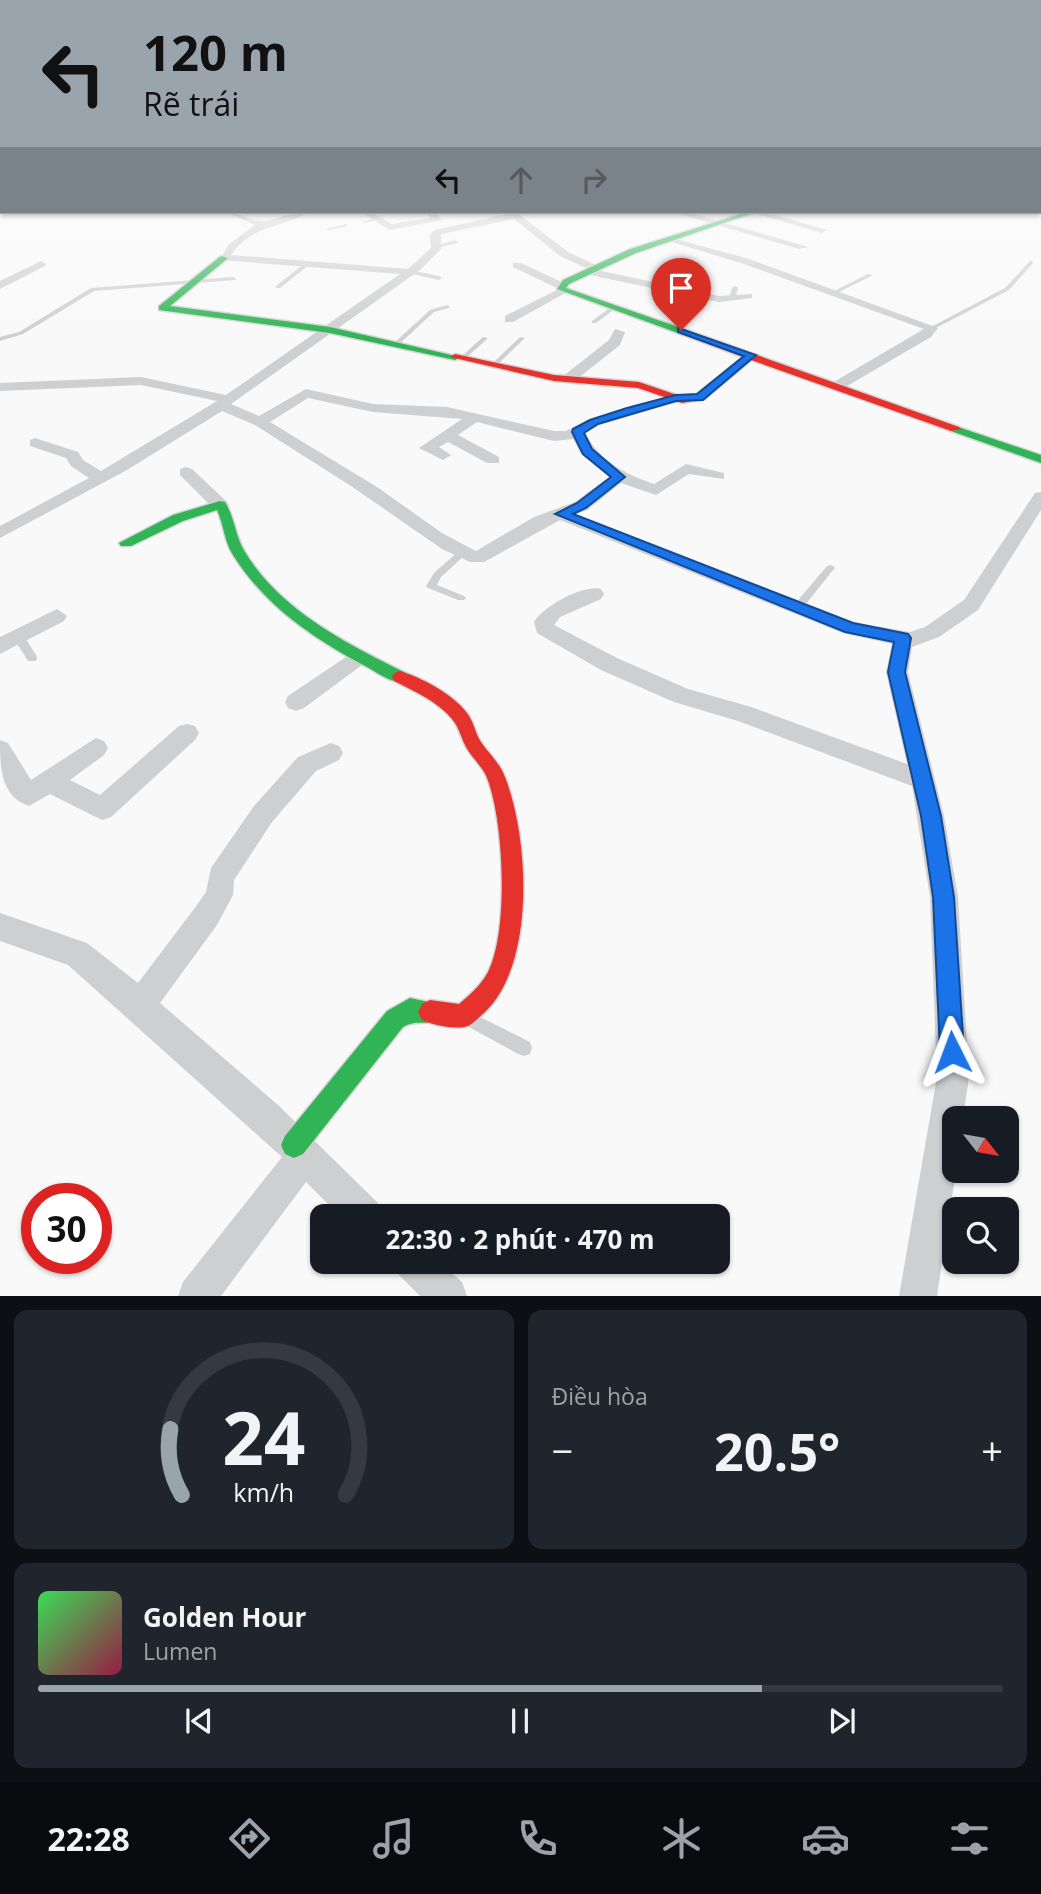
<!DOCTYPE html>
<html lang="vi">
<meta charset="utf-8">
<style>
body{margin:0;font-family:"Open Sans",sans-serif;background:#20242c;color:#f1f3f6;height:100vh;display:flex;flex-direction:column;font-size:26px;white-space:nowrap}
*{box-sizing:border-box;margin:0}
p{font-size:23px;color:#9ea1a6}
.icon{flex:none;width:38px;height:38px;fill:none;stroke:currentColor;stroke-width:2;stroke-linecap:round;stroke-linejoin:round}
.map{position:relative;height:1296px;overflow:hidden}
.drawer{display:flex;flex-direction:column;gap:14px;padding:14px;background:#0d0f14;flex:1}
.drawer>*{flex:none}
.top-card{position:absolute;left:0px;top:0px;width:1041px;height:214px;box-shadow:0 2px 5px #0004;background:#99a4ac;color:#111;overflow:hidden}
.needle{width:46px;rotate:121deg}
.tools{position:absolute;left:942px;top:1106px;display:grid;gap:14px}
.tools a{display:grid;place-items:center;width:77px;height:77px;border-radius:14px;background:#171b24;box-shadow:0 2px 5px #0004;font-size:35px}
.speed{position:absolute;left:21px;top:1183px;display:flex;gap:14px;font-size:35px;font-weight:700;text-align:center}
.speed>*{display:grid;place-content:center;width:91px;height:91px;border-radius:50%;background:#171b24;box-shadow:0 2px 5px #0004;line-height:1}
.speed .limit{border:10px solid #d22;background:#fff;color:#111}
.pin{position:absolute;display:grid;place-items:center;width:60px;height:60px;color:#fff;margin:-72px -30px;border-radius:50% 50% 50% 0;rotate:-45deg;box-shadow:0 0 7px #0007}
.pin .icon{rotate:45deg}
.me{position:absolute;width:77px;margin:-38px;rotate:357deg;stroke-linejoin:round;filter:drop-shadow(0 0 5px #0008)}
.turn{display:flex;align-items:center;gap:24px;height:147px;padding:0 28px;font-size:32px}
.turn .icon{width:91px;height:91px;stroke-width:2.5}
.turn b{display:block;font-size:49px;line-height:60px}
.lanes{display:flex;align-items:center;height:66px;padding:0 28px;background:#0003;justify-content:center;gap:35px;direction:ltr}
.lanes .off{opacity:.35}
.big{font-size:52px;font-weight:700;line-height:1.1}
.drawer .tile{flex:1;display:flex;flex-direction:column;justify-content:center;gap:10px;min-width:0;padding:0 24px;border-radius:14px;background:#20242c}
.drawer .dial{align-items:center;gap:0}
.dial svg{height:182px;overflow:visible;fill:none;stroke:#363941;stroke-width:7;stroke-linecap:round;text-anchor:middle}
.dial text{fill:#f1f3f6;stroke:none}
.song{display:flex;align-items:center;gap:21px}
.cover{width:84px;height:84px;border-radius:10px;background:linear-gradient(135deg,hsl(130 70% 55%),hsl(340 70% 35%))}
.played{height:7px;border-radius:4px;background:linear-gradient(90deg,#99a4ac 75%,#363941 75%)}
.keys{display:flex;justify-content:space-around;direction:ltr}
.heat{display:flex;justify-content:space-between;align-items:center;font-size:38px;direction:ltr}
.drawer .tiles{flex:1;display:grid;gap:14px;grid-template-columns:1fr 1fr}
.tile:last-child{grid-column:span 2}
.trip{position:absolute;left:310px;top:1204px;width:420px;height:70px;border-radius:14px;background:#171b24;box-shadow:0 2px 5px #0004;font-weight:700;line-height:70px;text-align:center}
.tab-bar{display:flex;height:112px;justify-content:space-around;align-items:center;background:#090b0e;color:#9ea1a6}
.tab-bar .icon{width:49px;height:49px}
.tab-bar .active{color:#99a4ac}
.tab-bar b{font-size:32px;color:#f1f3f6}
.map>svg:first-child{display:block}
</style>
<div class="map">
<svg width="1041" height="1296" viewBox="0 0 1041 1296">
<rect width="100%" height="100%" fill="#f9f9f9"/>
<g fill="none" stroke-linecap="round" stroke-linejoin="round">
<defs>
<g id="fast">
<rect x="1040" y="174" width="1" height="4"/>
<polygon points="2,182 2,186 0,187 0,183"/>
<polygon points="747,212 756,212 636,253 569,284 566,288 695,333 695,337 689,337 557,289 563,280 630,249"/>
<polygon points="221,256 228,258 170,306 330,327 460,357 455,360 330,333 159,310 159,306"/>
<polygon points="955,426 1041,455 1041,463 951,431 949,429"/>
<path d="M220,501L225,502C235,518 235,536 245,552C280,610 347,644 406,673L408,677L406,681C393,685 378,673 367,667C315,640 265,606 233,555C224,541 224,525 217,510L183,521L131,546H121L119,543L173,515Z"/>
<path d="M410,998L438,1004L442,1012L438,1020C425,1026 416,1019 403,1027L303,1154L294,1158L285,1154L281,1145L285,1136L387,1011Z"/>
</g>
<g id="jam">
<polygon points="692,332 959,427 961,429 951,431 751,360 704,399 682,403 638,388 554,381 450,357 455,354 554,375 639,382 683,397 697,394 743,357 689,337 689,333"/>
<path d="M400,671C422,678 453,694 467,713C474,722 475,733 481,742C489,754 500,763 505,777C529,838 536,963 485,1012C479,1017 472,1026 464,1027C452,1029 433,1025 422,1020L418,1012L422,1004L430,1000L459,1004C470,995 481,985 488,972C509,931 504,821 487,778C483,767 472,758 466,747C461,738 459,727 452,719C437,701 414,691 394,681L392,677L394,673Z"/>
</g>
</defs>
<!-- fast casing -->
<use href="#fast" stroke="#d5d6d7" stroke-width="3"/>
<!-- jam casing -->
<use href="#jam" stroke="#d5d6d7" stroke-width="3"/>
<!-- lane -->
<g fill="#cecfd0" fill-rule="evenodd">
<rect x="1040" y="171" width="1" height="2"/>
<polygon points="376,218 378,220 364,223 362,222"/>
<polygon points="346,224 348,226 328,230 326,229"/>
<polygon points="456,240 458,243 436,248 433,246"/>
<polygon points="1031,260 1033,263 1009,290 934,329 929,328 1005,288"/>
<polygon points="305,263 310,264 280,288 276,288 276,286"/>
<polygon points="410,270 439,276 442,278 439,280 408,273"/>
<polygon points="868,274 873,275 835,294 830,293"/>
<polygon points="233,277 236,279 235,280 94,291 23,334 0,341 0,337 19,332 91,288"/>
<polygon points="735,286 738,288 736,295 739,298 736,300 730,295 732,288"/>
<polygon points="447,305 450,307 449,308 434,312 398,345 394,345 394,343 430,310"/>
<polygon points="611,307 616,308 596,323 592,323 592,321"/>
<polygon points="483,337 488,338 466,358 462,358 462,356"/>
<polygon points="520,337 525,338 498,364 494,364 494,362"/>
<polygon points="463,549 468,552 466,554 441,577 437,585 464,596 466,598 464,600 458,600 428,588 426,586 434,573 460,550"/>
<polygon points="830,565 833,566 835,568 833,570 802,609 794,609 793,607 794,605 827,566"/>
<polygon points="18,632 22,633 36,655 37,658 36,661 28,661 14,639 13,636"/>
<polygon points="472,1013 530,1042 532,1048 530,1054 524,1056 518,1054 467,1026 464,1021 467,1016"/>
</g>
<!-- street -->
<g fill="#cecfd0" fill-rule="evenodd">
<polygon points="0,186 2,187 2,193 0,192"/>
<path d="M226,212C239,212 252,222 264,221C280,219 292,211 309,212C281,229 254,223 231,255L408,269L431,248L430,235L435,230L516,212L568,252L598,266L597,270L719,296L752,294V298L719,302L585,274L588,269L560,256L514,219L441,234V249L420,270L231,404L259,416L306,389L373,404L447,407L554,431H566L589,419L671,395H681V401L599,425L585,433C600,461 625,474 654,484L686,464L724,473V479L689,474L656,495L621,483L587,510L576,514L854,622L910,632L925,627L964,600L1035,493L1041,492V510L978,610L939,637L912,647L908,672L944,816L958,897L969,1077L963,1118H954L956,1171L937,1296H899L937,1077L930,897L912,786L738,721L674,702L601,670L537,633L534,622C543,607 583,584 601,589L604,594L601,599L560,617L554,625L617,658L688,689L751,707L907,764L886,672L892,644L843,633L560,520L484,562H470L442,549L351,486L255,425L222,411L127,470L0,538V526L89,478L71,466L66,458L30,446V440L35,438L78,452L83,460L101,471L217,401L141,385L0,391V383L141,377L226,395L400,274L220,260L228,245L255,225ZM308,398L373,412L462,419L419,448L443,460L451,455L439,447L448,442L487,463H499V457L458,435L477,422L554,441L573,439L581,454L609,477L575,502L534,517L476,551L442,533L377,487L270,422Z"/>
<polygon points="360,212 371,212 392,224 430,218 426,212 435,212 442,220 390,230"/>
<polygon points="673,212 687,212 808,247 799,249"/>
<polygon points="750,212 765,212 827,230 822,233"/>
<polygon points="665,236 749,259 938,328 931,337 842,389 832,389 832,383 924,329 741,263 665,240"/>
<polygon points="41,261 46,264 45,266 0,289 0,281"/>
<polygon points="513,263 521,263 566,284 569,291 513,322 505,322 505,316 559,289 513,267"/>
<polygon points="615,329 625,332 620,345 572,383 562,383 562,377 609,340"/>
<polygon points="186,467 192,469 226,501 229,505 226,509 214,509 180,475 180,469"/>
<polygon points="57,609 67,616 64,621 0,654 0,637"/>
<polygon points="358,649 366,652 369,657 366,662 304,708 296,711 288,708 285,702 288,696"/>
<path d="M187,724L195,726L199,733L195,740L111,817L102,820L50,794L29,806C0,796 0,766 0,740L8,743L31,780L96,738L104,741L108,748L104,755L70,780L100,795L179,726Z"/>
<polygon points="331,743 339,746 343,753 339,760 316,771 272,822 234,880 233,895 217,925 160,1003 278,1105 378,1203 383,1216 340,1216 306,1182 221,1296 178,1296 183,1282 282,1157 68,965 0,941 0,913 87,943 138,983 197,905 206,892 211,868 254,806 298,757"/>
<polygon points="393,1262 439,1262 462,1282 467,1296 420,1296 399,1275"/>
</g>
<!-- fast -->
<use href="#fast" fill="#30b455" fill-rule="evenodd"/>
<!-- jam -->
<use href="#jam" fill="#e5322d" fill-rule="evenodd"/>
</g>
<!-- sky -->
<linearGradient id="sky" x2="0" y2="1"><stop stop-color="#9dc2e2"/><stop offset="0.46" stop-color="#fcfcfc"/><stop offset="1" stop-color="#fcfcfc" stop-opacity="0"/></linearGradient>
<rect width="1041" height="337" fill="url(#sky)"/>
<!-- route -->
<polygon fill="#1a73e8" stroke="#114b97" stroke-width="2" points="678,328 756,355 703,400 676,401 635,413 598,424 584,433 592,449 625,477 586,508 573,514 853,623 908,634 911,638 905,672 941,816 954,897 964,1052 961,1060 952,1064 943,1060 940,1052 933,897 921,816 888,672 894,642 845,632 555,514 577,503 611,477 583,454 572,432 573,429 590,420 627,408 676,395 697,394 744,356 678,332"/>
</svg>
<div class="tools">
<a><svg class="needle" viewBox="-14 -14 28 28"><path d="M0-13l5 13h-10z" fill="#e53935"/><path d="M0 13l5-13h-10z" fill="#9ea1a6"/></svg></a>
<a><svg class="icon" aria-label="search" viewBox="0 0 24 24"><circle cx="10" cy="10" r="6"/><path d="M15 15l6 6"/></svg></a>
</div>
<div class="speed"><div class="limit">30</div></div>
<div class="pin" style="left:681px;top:330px;background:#d93025"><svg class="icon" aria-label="arrive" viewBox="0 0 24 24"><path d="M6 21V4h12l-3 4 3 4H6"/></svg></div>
<svg class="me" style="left:952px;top:1052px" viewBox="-20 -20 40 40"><path d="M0-17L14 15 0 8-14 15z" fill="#1a73e8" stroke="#fff" stroke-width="4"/></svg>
<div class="trip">22:30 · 2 phút · 470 m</div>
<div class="top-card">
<div class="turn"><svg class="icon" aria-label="left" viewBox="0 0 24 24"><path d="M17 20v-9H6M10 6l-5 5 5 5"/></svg><div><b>120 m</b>Rẽ trái</div></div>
<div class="lanes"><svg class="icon" aria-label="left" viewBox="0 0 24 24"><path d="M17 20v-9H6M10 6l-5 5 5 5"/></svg><svg class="icon off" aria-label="ahead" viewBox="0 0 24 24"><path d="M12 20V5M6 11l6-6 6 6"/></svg><svg class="icon off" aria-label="right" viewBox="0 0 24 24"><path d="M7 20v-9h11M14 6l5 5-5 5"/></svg></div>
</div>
</div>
<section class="drawer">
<div class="tiles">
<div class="tile dial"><svg viewBox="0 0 100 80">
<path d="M14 69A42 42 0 1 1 86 69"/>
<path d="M14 69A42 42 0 0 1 9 40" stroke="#99a4ac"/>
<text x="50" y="56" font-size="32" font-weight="700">24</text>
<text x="50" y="72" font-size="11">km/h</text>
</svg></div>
<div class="tile"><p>Điều hòa</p>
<div class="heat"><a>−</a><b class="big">20.5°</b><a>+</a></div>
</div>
<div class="tile">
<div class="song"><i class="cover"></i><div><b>Golden Hour</b><p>Lumen</p></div></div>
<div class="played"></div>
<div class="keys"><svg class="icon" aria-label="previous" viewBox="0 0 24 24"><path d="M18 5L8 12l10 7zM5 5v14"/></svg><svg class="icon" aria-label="pause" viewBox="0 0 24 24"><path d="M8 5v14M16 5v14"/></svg><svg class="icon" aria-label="next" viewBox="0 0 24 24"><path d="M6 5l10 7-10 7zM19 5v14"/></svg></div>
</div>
</div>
</section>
<nav class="tab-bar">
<b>22:28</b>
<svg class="icon active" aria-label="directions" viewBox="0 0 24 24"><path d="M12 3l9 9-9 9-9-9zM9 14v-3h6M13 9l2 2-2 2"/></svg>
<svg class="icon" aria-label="music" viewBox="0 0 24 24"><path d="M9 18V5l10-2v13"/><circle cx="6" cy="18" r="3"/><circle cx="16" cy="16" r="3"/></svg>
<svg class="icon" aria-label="phone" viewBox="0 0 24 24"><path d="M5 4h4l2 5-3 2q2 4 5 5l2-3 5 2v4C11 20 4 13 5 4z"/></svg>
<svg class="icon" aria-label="climate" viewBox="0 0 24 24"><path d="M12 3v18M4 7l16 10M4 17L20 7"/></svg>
<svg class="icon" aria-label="car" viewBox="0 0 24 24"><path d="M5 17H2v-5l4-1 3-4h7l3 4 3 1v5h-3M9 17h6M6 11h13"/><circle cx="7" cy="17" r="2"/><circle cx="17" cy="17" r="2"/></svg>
<svg class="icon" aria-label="filters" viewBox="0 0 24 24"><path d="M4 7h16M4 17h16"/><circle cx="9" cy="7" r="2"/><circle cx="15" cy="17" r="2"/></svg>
</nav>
